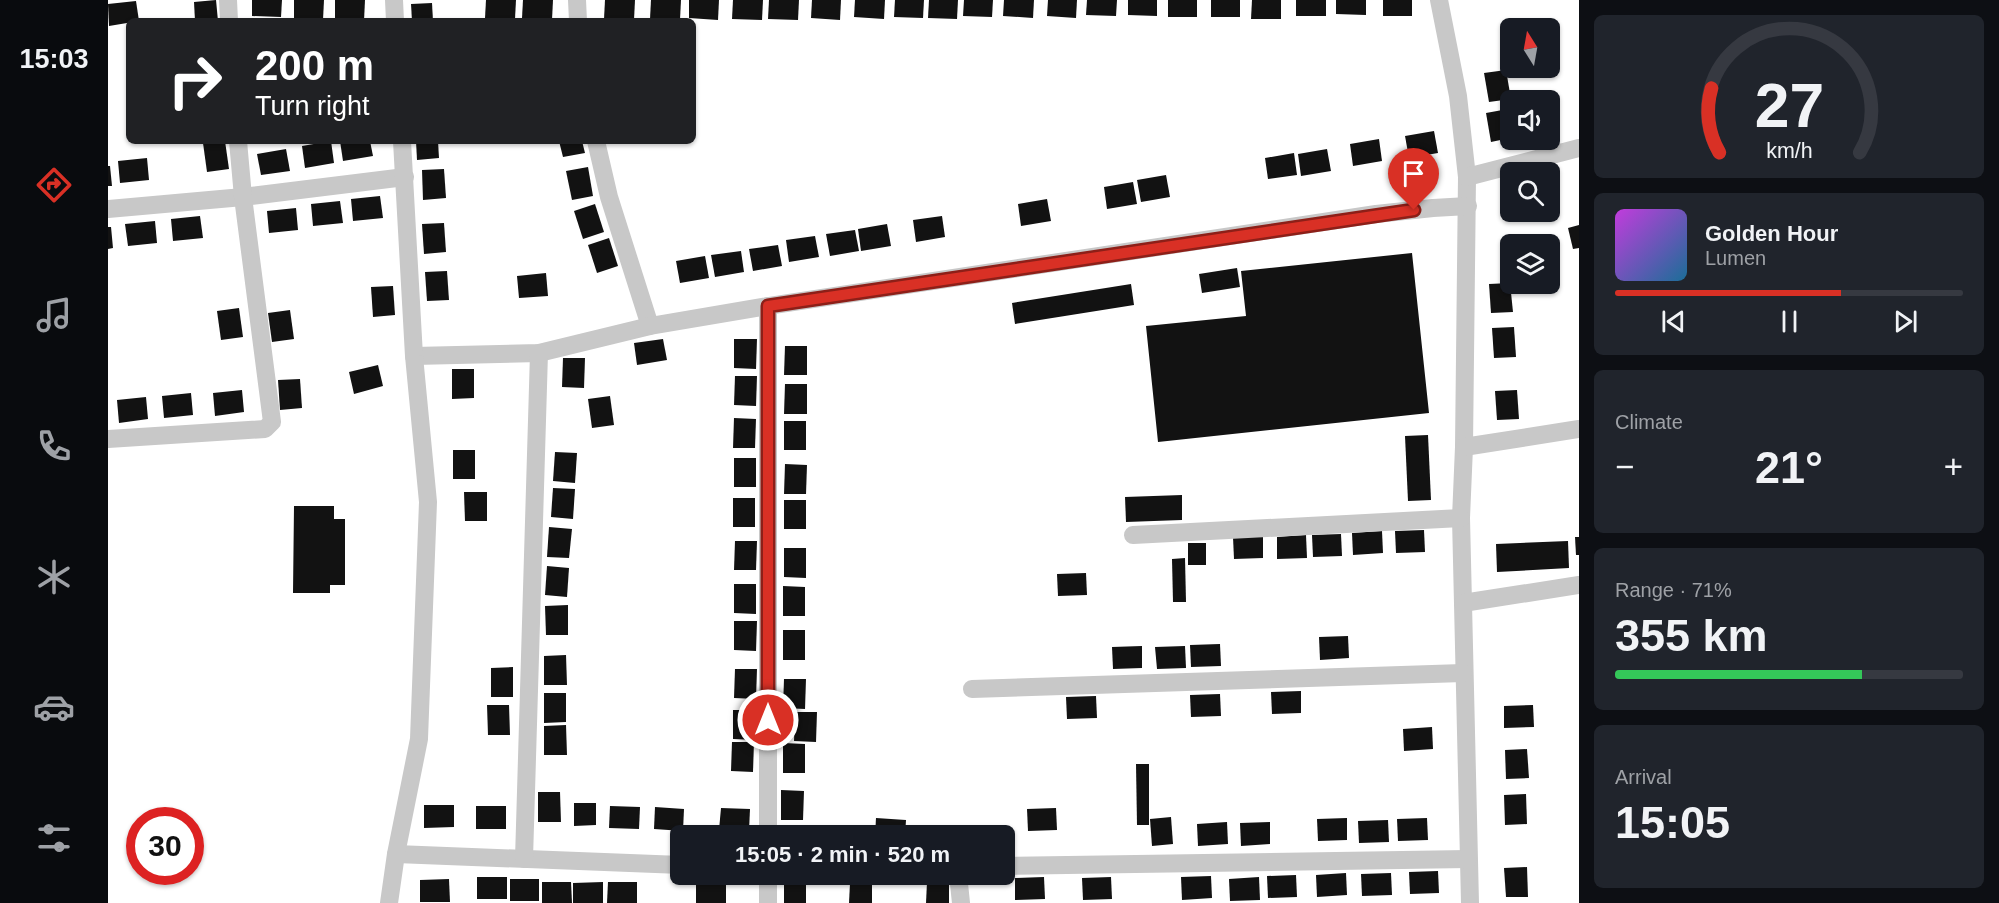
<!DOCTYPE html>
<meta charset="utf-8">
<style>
body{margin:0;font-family:Arial,sans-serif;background:#20242c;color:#f1f3f6;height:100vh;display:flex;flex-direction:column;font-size:22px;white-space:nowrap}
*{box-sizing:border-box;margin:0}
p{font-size:20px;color:#9ea1a6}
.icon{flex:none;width:33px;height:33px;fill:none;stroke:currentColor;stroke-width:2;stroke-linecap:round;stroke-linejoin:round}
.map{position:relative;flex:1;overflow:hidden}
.details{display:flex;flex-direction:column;gap:15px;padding:15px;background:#0d0f14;width:420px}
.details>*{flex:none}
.guide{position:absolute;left:18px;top:18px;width:570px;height:126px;border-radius:9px;box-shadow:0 2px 4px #0004;background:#202124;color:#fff;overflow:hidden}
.needle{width:39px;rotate:349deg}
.tools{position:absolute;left:1392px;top:18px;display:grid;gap:12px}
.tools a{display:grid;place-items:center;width:60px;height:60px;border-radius:9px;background:#171b24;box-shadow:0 2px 4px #0004;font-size:30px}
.speed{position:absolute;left:18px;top:807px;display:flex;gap:12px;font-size:30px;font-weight:700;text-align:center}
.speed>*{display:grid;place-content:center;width:78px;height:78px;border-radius:50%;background:#171b24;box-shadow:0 2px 4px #0004;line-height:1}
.speed .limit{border:9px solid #d22;background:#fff;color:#111}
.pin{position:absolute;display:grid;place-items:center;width:51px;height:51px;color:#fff;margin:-62px -26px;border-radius:50% 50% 50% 0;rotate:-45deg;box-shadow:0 0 6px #0007}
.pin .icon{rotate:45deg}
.me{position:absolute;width:66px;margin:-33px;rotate:0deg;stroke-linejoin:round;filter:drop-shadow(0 0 4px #0008)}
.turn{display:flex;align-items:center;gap:21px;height:126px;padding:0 30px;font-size:27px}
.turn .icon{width:78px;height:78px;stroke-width:2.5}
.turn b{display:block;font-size:42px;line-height:51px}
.big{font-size:45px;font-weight:700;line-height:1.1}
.details .widget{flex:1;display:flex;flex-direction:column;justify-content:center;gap:9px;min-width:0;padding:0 21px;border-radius:9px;background:#20242c}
.details .dial{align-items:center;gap:0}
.dial svg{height:156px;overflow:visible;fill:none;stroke:#363941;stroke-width:7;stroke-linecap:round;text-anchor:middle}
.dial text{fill:#f1f3f6;stroke:none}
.song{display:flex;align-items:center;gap:18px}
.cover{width:72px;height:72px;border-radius:9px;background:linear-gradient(135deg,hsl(290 70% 55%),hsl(200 70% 35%))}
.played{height:6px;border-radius:3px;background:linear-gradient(90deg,#d93025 65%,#363941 65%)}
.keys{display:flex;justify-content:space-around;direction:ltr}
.heat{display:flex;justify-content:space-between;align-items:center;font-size:33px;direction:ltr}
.charge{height:9px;border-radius:4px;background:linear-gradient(90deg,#34c759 71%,#363941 0)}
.trip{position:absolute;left:562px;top:825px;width:345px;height:60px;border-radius:9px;background:#171b24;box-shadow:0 2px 4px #0004;font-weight:700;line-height:60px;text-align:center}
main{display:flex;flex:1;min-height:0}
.menu{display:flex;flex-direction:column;width:108px;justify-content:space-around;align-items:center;background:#090b0e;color:#9ea1a6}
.menu .icon{width:42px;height:42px}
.menu .selected{color:#d93025}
.menu b{font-size:27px;color:#f1f3f6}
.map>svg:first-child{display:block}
</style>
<main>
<nav class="menu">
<b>15:03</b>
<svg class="icon selected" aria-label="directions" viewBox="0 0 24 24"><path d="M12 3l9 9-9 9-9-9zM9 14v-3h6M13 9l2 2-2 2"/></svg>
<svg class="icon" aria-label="music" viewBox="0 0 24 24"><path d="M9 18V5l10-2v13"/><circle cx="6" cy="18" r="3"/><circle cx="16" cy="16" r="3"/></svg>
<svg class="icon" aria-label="phone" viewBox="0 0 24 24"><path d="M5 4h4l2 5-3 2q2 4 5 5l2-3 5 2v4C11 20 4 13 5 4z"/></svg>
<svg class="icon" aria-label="climate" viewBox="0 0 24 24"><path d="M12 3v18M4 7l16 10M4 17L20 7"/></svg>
<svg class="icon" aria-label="car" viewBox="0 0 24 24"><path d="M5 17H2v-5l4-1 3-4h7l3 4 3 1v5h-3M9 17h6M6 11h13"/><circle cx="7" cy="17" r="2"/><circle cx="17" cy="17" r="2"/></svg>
<svg class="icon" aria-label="filters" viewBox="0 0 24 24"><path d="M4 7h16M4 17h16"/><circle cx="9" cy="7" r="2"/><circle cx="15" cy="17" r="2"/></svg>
</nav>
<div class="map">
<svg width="1471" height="903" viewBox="0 0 1471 903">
<rect width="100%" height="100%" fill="#fff"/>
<!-- building -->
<g fill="#121212">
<polygon points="108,0 110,21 87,21 86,2"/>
<polygon points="144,0 174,0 173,17 144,16"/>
<polygon points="186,0 216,0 215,20 186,20"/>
<polygon points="227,0 257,0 256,21 227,20"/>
<polygon points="378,0 408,0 407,19 377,18"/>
<polygon points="415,0 445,0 444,20 414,18"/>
<polygon points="497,0 527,0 526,20 496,19"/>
<polygon points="543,0 573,0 572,20 542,19"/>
<polygon points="581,0 611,0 610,20 581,18"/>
<polygon points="625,0 655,0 654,20 624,19"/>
<polygon points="661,0 691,0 690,20 660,19"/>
<polygon points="704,0 733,0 732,20 703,18"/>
<polygon points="747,0 777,0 776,19 746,17"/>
<polygon points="787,0 816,0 815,18 786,17"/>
<polygon points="821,0 850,0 849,19 820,18"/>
<polygon points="856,0 885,0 884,17 855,16"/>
<polygon points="896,0 926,0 925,18 895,16"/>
<polygon points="940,0 969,0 968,18 939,16"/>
<polygon points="979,0 1009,0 1008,16 978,15"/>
<polygon points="1020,0 1049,0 1049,16 1020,15"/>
<rect x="1060" y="0" width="29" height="17"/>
<rect x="1103" y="0" width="29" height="17"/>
<polygon points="1144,0 1173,0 1173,19 1143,19"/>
<rect x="1188" y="0" width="30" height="16"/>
<polygon points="1228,0 1258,0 1258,15 1228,14"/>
<rect x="1275" y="0" width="29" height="16"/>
<polygon points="28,1 31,21 1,26 0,4"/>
<polygon points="324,3 325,21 304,21 303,4"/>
<polygon points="1398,70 1403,99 1381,102 1376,73"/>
<polygon points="1400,109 1402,138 1383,142 1378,113"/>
<polygon points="1326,131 1330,153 1301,158 1297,136"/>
<polygon points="1271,139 1274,161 1245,166 1242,144"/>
<polygon points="117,141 121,169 99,172 95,143"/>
<polygon points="223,141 226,163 197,168 194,146"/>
<polygon points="232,141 262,141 265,156 235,161"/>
<polygon points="308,141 330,141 331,158 309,160"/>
<polygon points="451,141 474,141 477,153 455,157"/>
<polygon points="178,149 182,171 153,175 149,154"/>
<polygon points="1219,149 1223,171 1193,176 1190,154"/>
<polygon points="1186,153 1189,175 1160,179 1157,158"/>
<polygon points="39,158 41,180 12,183 10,161"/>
<polygon points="0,166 2,166 4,186 0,186"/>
<polygon points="480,167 485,196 464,200 458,171"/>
<polygon points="336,169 338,198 315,200 314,170"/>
<polygon points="1058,175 1062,197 1033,202 1029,180"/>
<polygon points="1025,182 1029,204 999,209 996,187"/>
<polygon points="272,196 275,218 245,221 243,199"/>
<polygon points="939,199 943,221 913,226 910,204"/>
<polygon points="232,201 235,223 205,226 203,204"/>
<polygon points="487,204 496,232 475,239 466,211"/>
<polygon points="188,208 190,230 161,233 159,211"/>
<polygon points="92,216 95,238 65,241 63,219"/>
<polygon points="834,216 837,237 808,242 805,220"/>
<polygon points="47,221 49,243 20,246 17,224"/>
<polygon points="336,223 338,252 316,254 314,224"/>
<polygon points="779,224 783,246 753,251 750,229"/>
<polygon points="1471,225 1471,248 1465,249 1460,228"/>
<polygon points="0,227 3,227 5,248 0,249"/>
<polygon points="747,230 751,251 722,256 718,234"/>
<polygon points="707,236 711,257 681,262 678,240"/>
<polygon points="501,238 510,266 489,273 480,245"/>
<polygon points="670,245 674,266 645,271 641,249"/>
<polygon points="633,251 636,272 607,277 603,255"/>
<polygon points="1304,253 1321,413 1050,442 1038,326 1138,316 1133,271"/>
<polygon points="597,256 601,278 572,283 568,261"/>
<polygon points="1129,268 1132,287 1094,293 1091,274"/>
<polygon points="339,271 341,300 319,301 317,272"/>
<polygon points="438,273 440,296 411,298 409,276"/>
<polygon points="1402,283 1405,312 1383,313 1381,284"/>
<polygon points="1023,284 1026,305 907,324 904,303"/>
<polygon points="285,286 287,315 265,317 263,287"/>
<polygon points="131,308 135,337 113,340 109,311"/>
<polygon points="182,310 186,339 164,342 160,313"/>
<polygon points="1406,327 1408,357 1386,358 1384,328"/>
<polygon points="555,339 559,360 529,365 526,343"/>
<polygon points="626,339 649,339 648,369 626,368"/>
<polygon points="677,346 699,346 699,375 676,375"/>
<polygon points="455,358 477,358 476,388 454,387"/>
<polygon points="270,365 275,386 246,394 241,372"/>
<polygon points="344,369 366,369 366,398 344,399"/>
<polygon points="627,376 649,376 648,406 626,405"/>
<polygon points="192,379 194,408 172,410 170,380"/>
<polygon points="677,384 699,384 699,414 676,414"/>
<polygon points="134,390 136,412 107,416 105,393"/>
<polygon points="1409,390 1411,419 1389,420 1387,391"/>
<polygon points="83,393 85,415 56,418 54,396"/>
<polygon points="502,396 506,425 484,428 480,399"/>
<polygon points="38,397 40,419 11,423 9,400"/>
<polygon points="626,418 648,419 647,448 625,448"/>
<rect x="676" y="421" width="22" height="29"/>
<polygon points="1320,435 1323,500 1300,501 1297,436"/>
<rect x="345" y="450" width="22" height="29"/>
<polygon points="447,452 469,453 467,483 445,481"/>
<rect x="626" y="458" width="22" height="29"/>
<polygon points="677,464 699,465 698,494 676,494"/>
<polygon points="445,488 467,489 465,519 443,517"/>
<polygon points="356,492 379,492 379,521 357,521"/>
<polygon points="1074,495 1074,520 1018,522 1017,497"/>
<rect x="625" y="498" width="22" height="29"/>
<rect x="676" y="500" width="22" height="29"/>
<polygon points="186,506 226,506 226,519 237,519 237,585 222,585 222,593 185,593"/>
<polygon points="441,527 464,529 461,558 439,557"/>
<polygon points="1316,530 1317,552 1288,553 1287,531"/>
<polygon points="1274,531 1275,553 1245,555 1244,533"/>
<polygon points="1233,534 1234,556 1205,557 1204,535"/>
<polygon points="1198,535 1199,558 1169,559 1169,537"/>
<polygon points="1155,536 1155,558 1126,559 1125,537"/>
<polygon points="1467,537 1471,537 1471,555 1468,555"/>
<polygon points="627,541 649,541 648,570 626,570"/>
<polygon points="1460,541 1461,568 1389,572 1388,544"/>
<rect x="1080" y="543" width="18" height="22"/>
<polygon points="676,548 698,548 698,578 676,577"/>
<polygon points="1077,558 1078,602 1065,602 1064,559"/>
<polygon points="439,566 461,568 459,597 437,595"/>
<polygon points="978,573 979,595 950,596 949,574"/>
<polygon points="626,584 648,584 648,614 626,613"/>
<polygon points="675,586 697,587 697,616 675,616"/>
<polygon points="460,605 460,635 438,635 437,606"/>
<polygon points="626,621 649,621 648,651 626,650"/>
<rect x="675" y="630" width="22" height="30"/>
<polygon points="1240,636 1241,658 1212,660 1211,637"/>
<polygon points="1112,644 1113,666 1083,667 1082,645"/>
<polygon points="1034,646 1034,668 1005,669 1004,647"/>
<polygon points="1077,646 1078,668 1049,669 1047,647"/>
<polygon points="458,655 459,685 436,685 436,656"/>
<polygon points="405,667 405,697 383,697 383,668"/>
<polygon points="627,669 649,669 648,699 626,698"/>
<polygon points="676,679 698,679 697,709 675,708"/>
<polygon points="1193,691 1193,713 1164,714 1163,692"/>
<polygon points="436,693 458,693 458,722 436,723"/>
<polygon points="1112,694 1113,716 1083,717 1082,695"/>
<polygon points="988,696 989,718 959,719 958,697"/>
<polygon points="379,705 401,705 402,735 380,735"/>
<polygon points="1425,705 1426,727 1396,728 1396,706"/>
<polygon points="625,710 648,710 647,740 625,739"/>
<polygon points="687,712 709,712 708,742 686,741"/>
<polygon points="458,725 459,755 436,755 436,726"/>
<polygon points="1324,727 1325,749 1296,751 1295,729"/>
<polygon points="624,742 646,742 645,772 623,771"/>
<polygon points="675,743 697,744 697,773 675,773"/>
<polygon points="1419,749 1421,778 1398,779 1397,750"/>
<polygon points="1028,764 1041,764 1041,825 1029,825"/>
<polygon points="673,790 696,791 695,820 673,820"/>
<polygon points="430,792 452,792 453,822 430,822"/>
<polygon points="1418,794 1419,824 1397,825 1396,795"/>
<polygon points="466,803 488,803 488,825 466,826"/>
<polygon points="316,805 346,805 346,827 316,828"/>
<rect x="368" y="806" width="30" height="23"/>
<polygon points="502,806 532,807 531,829 501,828"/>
<polygon points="547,807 576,809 575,831 546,829"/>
<polygon points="613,808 642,809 641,831 611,830"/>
<polygon points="948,808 949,830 920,831 919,809"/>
<polygon points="1063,817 1065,844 1044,846 1042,819"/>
<polygon points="768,818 798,820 797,836 767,836"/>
<polygon points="1239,818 1239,840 1210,841 1209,819"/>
<polygon points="1319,818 1320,840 1290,841 1289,819"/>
<polygon points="1280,820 1281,842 1251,843 1250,821"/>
<polygon points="1119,822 1120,844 1090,846 1089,824"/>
<polygon points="1162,822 1162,844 1133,846 1132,823"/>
<polygon points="1419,867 1420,897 1398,897 1396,868"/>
<polygon points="1330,871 1331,893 1302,894 1301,872"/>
<polygon points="1238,873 1239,895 1209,897 1208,875"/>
<polygon points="1283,873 1284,895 1254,896 1253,874"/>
<polygon points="1188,875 1189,897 1160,898 1159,876"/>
<polygon points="1103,876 1104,898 1074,900 1073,877"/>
<rect x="369" y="877" width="30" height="22"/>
<polygon points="936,877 937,899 907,900 907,878"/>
<polygon points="1003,877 1004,899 975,900 974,878"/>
<polygon points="1151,877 1152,900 1122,901 1121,879"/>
<polygon points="341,879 342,902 312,902 312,880"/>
<rect x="402" y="879" width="29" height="22"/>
<polygon points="434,882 463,882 464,903 434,903"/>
<polygon points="495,882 495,903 465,903 465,883"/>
<polygon points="500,882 529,882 529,903 499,903"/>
<polygon points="819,882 841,882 841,903 818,903"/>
<polygon points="618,883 618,903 588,903 588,884"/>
<polygon points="742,883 764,884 764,903 741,903"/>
<rect x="676" y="885" width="22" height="18"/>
</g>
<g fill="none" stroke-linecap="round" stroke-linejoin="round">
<!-- minor -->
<g stroke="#c8c8c8" stroke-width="18">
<polyline points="120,0 121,21"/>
<polyline points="286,0 287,21"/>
<polyline points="469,0 470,21"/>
<polyline points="1331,0 1350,96 1359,177 1356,447 1353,518 1362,903"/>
<polyline points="488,141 501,197 542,326"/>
<polyline points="1359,177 1471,148"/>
<polyline points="0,209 135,197 297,177"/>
<polyline points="660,306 660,836"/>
<polyline points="306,356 431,353 542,326 660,306 1268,214 1325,208 1360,206"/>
<polyline points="0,439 157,429 164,422 135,197 130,141"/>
<polyline points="1356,447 1471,429"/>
<polyline points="1025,535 1353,518"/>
<polyline points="1355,603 1471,585"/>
<polyline points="864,689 1355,673"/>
<polyline points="288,854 573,865"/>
<polyline points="416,859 431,353"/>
<polyline points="897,866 1360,859"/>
<polyline points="850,874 853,903"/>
<polyline points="281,903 288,854 311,739 320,502 306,356 294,141"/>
<polyline points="660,903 660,874"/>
</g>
</g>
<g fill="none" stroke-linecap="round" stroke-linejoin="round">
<defs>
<polyline id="route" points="660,720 660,306 1306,210"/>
</defs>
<!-- route casing -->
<use href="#route" stroke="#8d1f18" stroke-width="15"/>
<!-- route -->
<use href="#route" stroke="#d93025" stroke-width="10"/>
</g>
</svg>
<div class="tools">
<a><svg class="needle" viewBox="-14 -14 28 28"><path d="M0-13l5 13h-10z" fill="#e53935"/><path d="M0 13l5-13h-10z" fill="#9ea1a6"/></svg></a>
<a><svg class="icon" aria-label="sound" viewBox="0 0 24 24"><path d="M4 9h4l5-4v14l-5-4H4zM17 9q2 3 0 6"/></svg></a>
<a><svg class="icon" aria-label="search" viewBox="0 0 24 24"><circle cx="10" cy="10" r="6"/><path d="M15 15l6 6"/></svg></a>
<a><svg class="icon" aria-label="layers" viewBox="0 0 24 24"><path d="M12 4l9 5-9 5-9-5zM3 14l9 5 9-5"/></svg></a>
</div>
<div class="speed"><div class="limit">30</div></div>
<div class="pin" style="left:1306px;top:210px;background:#d93025"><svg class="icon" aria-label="arrive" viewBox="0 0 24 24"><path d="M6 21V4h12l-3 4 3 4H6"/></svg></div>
<svg class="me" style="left:660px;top:720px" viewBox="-20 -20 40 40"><circle r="17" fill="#d93025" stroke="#fff" stroke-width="3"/><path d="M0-11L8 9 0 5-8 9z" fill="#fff"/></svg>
<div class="trip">15:05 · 2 min · 520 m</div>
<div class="guide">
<div class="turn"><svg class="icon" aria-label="right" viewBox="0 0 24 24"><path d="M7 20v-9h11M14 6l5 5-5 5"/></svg><div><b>200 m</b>Turn right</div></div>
</div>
</div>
<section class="details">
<div class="widget dial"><svg viewBox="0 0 100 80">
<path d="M14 69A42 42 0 1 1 86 69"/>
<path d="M14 69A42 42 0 0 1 10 36" stroke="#d93025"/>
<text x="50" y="56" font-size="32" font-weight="700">27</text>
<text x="50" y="72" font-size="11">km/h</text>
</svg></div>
<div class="widget">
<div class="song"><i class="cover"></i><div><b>Golden Hour</b><p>Lumen</p></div></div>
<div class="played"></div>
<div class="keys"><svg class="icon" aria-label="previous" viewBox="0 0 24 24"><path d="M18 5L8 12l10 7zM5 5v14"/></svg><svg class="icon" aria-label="pause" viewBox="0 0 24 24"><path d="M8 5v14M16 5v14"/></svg><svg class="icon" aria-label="next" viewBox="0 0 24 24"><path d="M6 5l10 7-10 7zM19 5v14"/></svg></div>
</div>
<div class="widget"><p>Climate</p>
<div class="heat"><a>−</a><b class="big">21°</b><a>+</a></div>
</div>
<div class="widget"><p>Range · 71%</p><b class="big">355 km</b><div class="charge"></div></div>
<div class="widget"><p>Arrival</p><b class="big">15:05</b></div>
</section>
</main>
